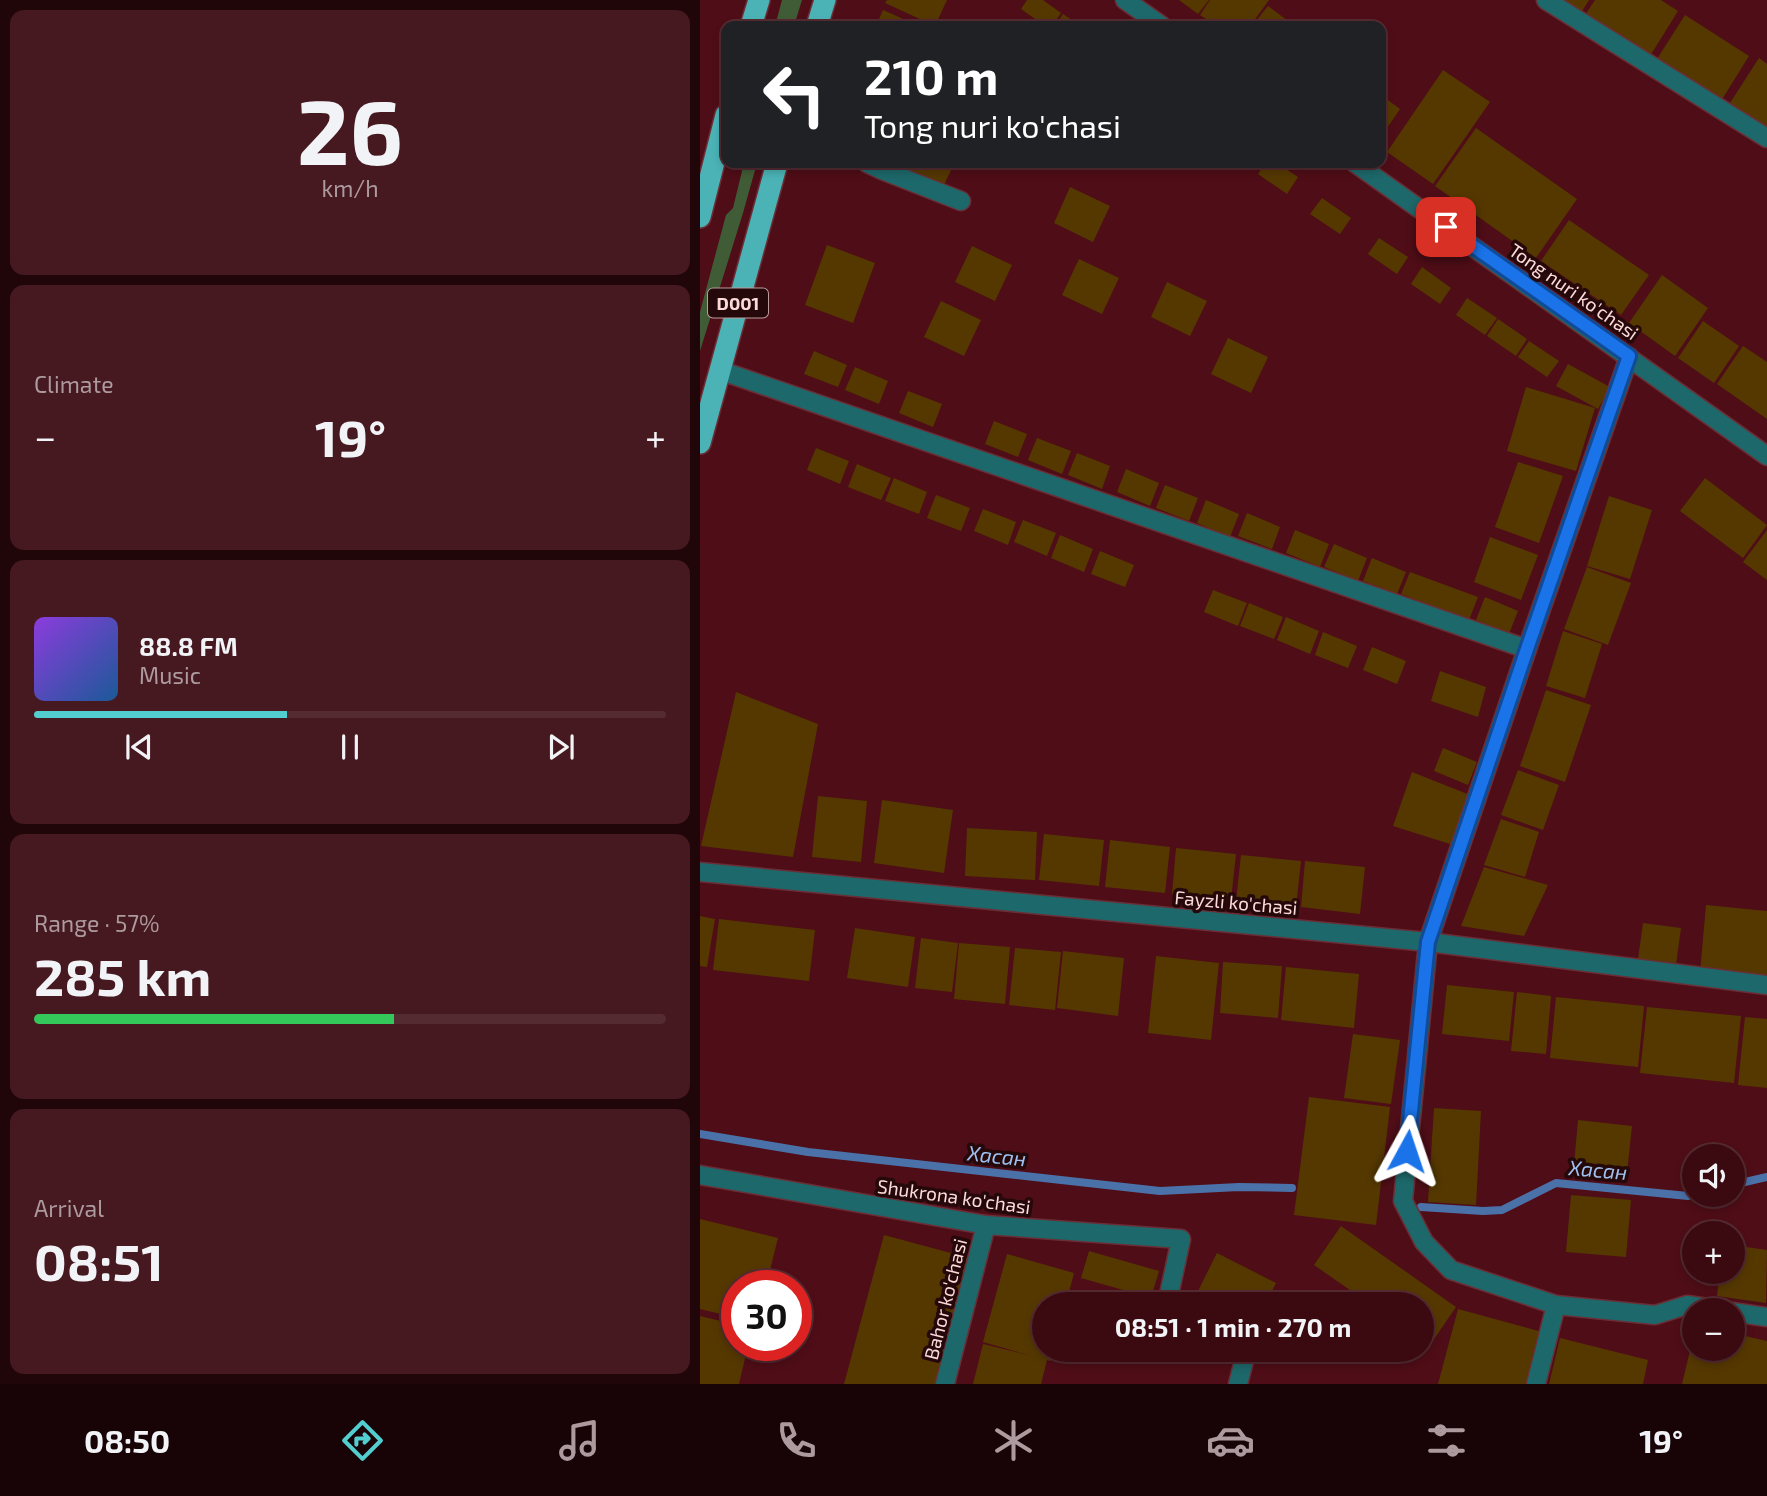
<!DOCTYPE html>
<meta charset="utf-8">
<style>
body{margin:0;font-family:"Exo 2",sans-serif;background:#46181f;color:#f1f3f6;height:100vh;display:flex;flex-direction:column;font-size:26px;white-space:nowrap}
*{box-sizing:border-box;margin:0}
p{font-size:23px;color:#ac9a9f}
.icon{flex:none;width:38px;height:38px;fill:none;stroke:currentColor;stroke-width:2;stroke-linecap:round;stroke-linejoin:round}
.map{position:relative;flex:1;overflow:hidden}
.side{display:flex;flex-direction:column;gap:10px;padding:10px;background:#200609;width:700px}
.side>*{flex:none}
.hud{position:absolute;left:21px;top:21px;width:665px;height:147px;border-radius:14px;box-shadow:0 4px 10px #0003,0 0 0 2px #542b31;background:#202124;color:#fff;overflow:hidden}
.controls{position:absolute;left:982px;top:1144px;display:grid;gap:14px}
.controls a{display:grid;place-items:center;width:63px;height:63px;border-radius:50%;background:#3b0a11;box-shadow:0 4px 10px #0003,0 0 0 2px #542b31;font-size:35px}
.speed{position:absolute;left:21px;top:1270px;display:flex;gap:14px;font-size:35px;font-weight:700;text-align:center}
.speed>*{display:grid;place-content:center;width:91px;height:91px;border-radius:50%;background:#3b0a11;box-shadow:0 4px 10px #0003,0 0 0 2px #542b31;line-height:1}
.speed .limit{border:10px solid #d22;background:#fff;color:#111}
.pin{position:absolute;display:grid;place-items:center;width:60px;height:60px;color:#fff;margin:-30px;border-radius:14px;box-shadow:0 4px 10px #0006}
.me{position:absolute;width:77px;margin:-38px;rotate:5deg;stroke-linejoin:round;filter:drop-shadow(0 0 5px #0008)}
.turn{display:flex;align-items:center;gap:24px;height:147px;padding:0 28px;font-size:32px}
.turn .icon{width:91px;height:91px;stroke-width:2.5}
.turn b{display:block;font-size:49px;line-height:60px}
.big{font-size:52px;font-weight:700;line-height:1.1}
.side .widget{flex:1;display:flex;flex-direction:column;justify-content:center;gap:10px;min-width:0;padding:0 24px;border-radius:14px;background:#46181f}
.side .dial{align-items:center;gap:0}
.dial b{font-size:91px;line-height:1}
.song{display:flex;align-items:center;gap:21px}
.cover{width:84px;height:84px;border-radius:10px;background:linear-gradient(135deg,hsl(270 70% 55%),hsl(210 70% 35%))}
.played{height:7px;border-radius:4px;background:linear-gradient(90deg,#52cdd0 40%,#542b31 40%)}
.keys{display:flex;justify-content:space-around;direction:ltr}
.heat{display:flex;justify-content:space-between;align-items:center;font-size:38px;direction:ltr}
.charge{height:10px;border-radius:5px;background:linear-gradient(90deg,#34c759 57%,#542b31 0)}
.trip{position:absolute;left:332px;top:1292px;width:402px;height:70px;border-radius:35px;background:#3b0a11;box-shadow:0 4px 10px #0003,0 0 0 2px #542b31;font-weight:700;line-height:70px;text-align:center}
.tabs{display:flex;height:112px;justify-content:space-around;align-items:center;background:#180407;color:#ac9a9f}
.tabs .icon{width:49px;height:49px}
.tabs .selected{color:#52cdd0}
.tabs b{font-size:32px;color:#f1f3f6}
main{display:flex;flex:1;min-height:0}
.map>svg:first-child{display:block}
</style>
<main>
<section class="side">
<div class="widget dial"><b>26</b><p>km/h</p></div>
<div class="widget"><p>Climate</p>
<div class="heat"><a>−</a><b class="big">19°</b><a>+</a></div>
</div>
<div class="widget">
<div class="song"><i class="cover"></i><div><b>88.8 FM</b><p>Music</p></div></div>
<div class="played"></div>
<div class="keys"><svg class="icon" aria-label="previous" viewBox="0 0 24 24"><path d="M18 5L8 12l10 7zM5 5v14"/></svg><svg class="icon" aria-label="pause" viewBox="0 0 24 24"><path d="M8 5v14M16 5v14"/></svg><svg class="icon" aria-label="next" viewBox="0 0 24 24"><path d="M6 5l10 7-10 7zM19 5v14"/></svg></div>
</div>
<div class="widget"><p>Range · 57%</p><b class="big">285 km</b><div class="charge"></div></div>
<div class="widget"><p>Arrival</p><b class="big">08:51</b></div>
</section>
<div class="map">
<svg width="1067" height="1384" viewBox="0 0 1067 1384">
<rect width="100%" height="100%" fill="#4f0d17"/>
<!-- green -->
<g fill="#405c36">
<polygon points="82,0 102,0 94,26 75,26"/>
<polygon points="44,163 57,163 43,213 0,351 0,312 26,215 33,208"/>
</g>
<g fill="none" stroke-linecap="round" stroke-linejoin="round">
<!-- stream -->
<g stroke="#4b71a9" stroke-width="8">
<polyline points="0,1134 108,1152 460,1191 539,1187 592,1188"/>
<polyline points="1032,1185 1067,1177"/>
<polyline points="721,1207 783,1211 802,1210 856,1183 988,1196 994,1194"/>
</g>
</g>
<!-- building -->
<g fill="#553800">
<polygon points="187,0 247,0 235,26 185,3"/>
<polygon points="327,0 343,0 361,13 352,26 345,26 321,9"/>
<polygon points="479,0 509,0 498,14"/>
<polygon points="510,0 569,0 550,26 516,26 500,15"/>
<polygon points="861,0 889,0 881,13"/>
<polygon points="895,0 961,0 978,11 950,56 885,15"/>
<polygon points="568,6 595,26 552,26"/>
<polygon points="183,10 219,26 176,26"/>
<polygon points="363,14 381,26 355,26"/>
<polygon points="985,15 1049,56 1021,101 957,59"/>
<polygon points="1059,58 1067,64 1067,127 1030,103"/>
<polygon points="743,70 790,102 733,184 687,152"/>
<polygon points="681,95 700,109 681,137"/>
<polygon points="776,128 877,199 836,258 735,186"/>
<polygon points="191,163 247,163 253,166 242,189"/>
<polygon points="565,163 577,163 598,177 587,194 558,174"/>
<polygon points="370,187 410,206 393,242 354,223"/>
<polygon points="622,198 651,218 640,234 610,214"/>
<polygon points="869,220 949,275 921,315 841,261"/>
<polygon points="679,238 708,257 697,274 668,254"/>
<polygon points="127,245 175,263 153,323 105,305"/>
<polygon points="272,246 312,265 295,301 255,282"/>
<polygon points="379,259 419,278 402,314 362,295"/>
<polygon points="722,267 751,288 740,304 711,284"/>
<polygon points="962,275 1008,308 975,356 929,323"/>
<polygon points="467,282 507,301 490,336 451,317"/>
<polygon points="767,298 797,318 785,335 756,315"/>
<polygon points="241,301 281,320 264,356 224,337"/>
<polygon points="798,319 827,339 816,356 787,336"/>
<polygon points="1003,321 1039,346 1014,383 978,358"/>
<polygon points="528,338 568,357 551,393 511,374"/>
<polygon points="829,341 859,361 847,377 818,357"/>
<polygon points="1043,346 1067,362 1067,419 1017,384"/>
<polygon points="114,351 147,365 138,387 104,374"/>
<polygon points="868,364 910,387 898,409 856,386"/>
<polygon points="155,367 188,381 179,404 145,390"/>
<polygon points="826,387 895,408 876,471 807,451"/>
<polygon points="208,391 242,404 233,427 199,413"/>
<polygon points="294,421 327,434 318,457 285,444"/>
<polygon points="337,438 371,451 362,474 328,460"/>
<polygon points="116,448 149,461 140,484 107,470"/>
<polygon points="377,453 410,466 402,489 368,475"/>
<polygon points="818,462 863,476 839,543 795,527"/>
<polygon points="157,464 191,478 181,500 148,487"/>
<polygon points="426,469 459,483 450,506 417,492"/>
<polygon points="194,478 227,492 219,514 185,501"/>
<polygon points="1005,478 1067,525 1043,558 980,511"/>
<polygon points="465,485 498,498 489,521 456,508"/>
<polygon points="236,495 270,508 261,531 227,518"/>
<polygon points="909,496 952,510 930,579 887,566"/>
<polygon points="506,500 539,514 530,537 497,523"/>
<polygon points="283,509 316,522 308,545 274,531"/>
<polygon points="547,513 580,527 572,549 538,536"/>
<polygon points="323,520 356,533 347,556 314,542"/>
<polygon points="595,530 629,544 620,567 586,553"/>
<polygon points="1067,530 1067,580 1043,562"/>
<polygon points="360,535 393,549 384,572 351,558"/>
<polygon points="790,537 838,555 821,600 774,582"/>
<polygon points="634,544 667,558 658,581 624,567"/>
<polygon points="400,551 434,565 425,587 391,574"/>
<polygon points="672,558 706,572 697,594 663,581"/>
<polygon points="887,567 931,583 908,645 864,629"/>
<polygon points="710,572 778,597 769,620 701,594"/>
<polygon points="513,590 547,603 538,626 504,612"/>
<polygon points="785,597 818,611 809,634 776,620"/>
<polygon points="549,603 583,617 574,639 540,626"/>
<polygon points="586,617 619,631 610,654 577,640"/>
<polygon points="863,631 902,644 885,698 846,686"/>
<polygon points="623,632 657,646 648,668 615,655"/>
<polygon points="672,647 706,661 697,684 663,670"/>
<polygon points="740,671 786,687 778,717 731,701"/>
<polygon points="846,690 891,705 865,782 820,766"/>
<polygon points="36,692 118,724 93,857 1,846"/>
<polygon points="743,748 777,762 768,785 734,771"/>
<polygon points="818,770 859,785 843,830 801,815"/>
<polygon points="712,772 770,795 753,845 693,826"/>
<polygon points="118,796 167,801 161,862 112,857"/>
<polygon points="182,800 253,810 244,873 174,863"/>
<polygon points="801,819 839,832 825,877 784,865"/>
<polygon points="267,828 337,832 335,880 265,876"/>
<polygon points="344,834 404,840 399,886 339,880"/>
<polygon points="410,840 470,847 465,893 405,887"/>
<polygon points="476,848 536,854 531,900 472,894"/>
<polygon points="541,855 601,861 596,907 536,901"/>
<polygon points="605,861 665,867 660,914 601,907"/>
<polygon points="784,867 848,885 824,936 761,926"/>
<polygon points="1006,905 1067,911 1067,979 1000,973"/>
<polygon points="0,916 15,919 7,967 0,966"/>
<polygon points="19,919 115,930 109,981 13,970"/>
<polygon points="943,923 981,928 975,972 937,966"/>
<polygon points="155,928 215,937 208,987 147,978"/>
<polygon points="221,938 258,943 252,992 215,988"/>
<polygon points="259,943 310,947 305,1004 254,999"/>
<polygon points="315,948 361,952 355,1010 309,1005"/>
<polygon points="363,951 424,958 418,1016 357,1008"/>
<polygon points="456,956 519,963 511,1040 448,1033"/>
<polygon points="523,962 582,966 578,1018 520,1013"/>
<polygon points="586,967 659,974 654,1028 581,1020"/>
<polygon points="747,985 814,992 809,1041 742,1034"/>
<polygon points="817,992 851,996 846,1054 811,1051"/>
<polygon points="856,997 944,1006 938,1067 850,1058"/>
<polygon points="947,1007 1041,1016 1034,1083 940,1073"/>
<polygon points="1045,1017 1067,1019 1067,1088 1038,1085"/>
<polygon points="653,1034 700,1040 691,1104 644,1098"/>
<polygon points="609,1097 690,1107 676,1225 594,1215"/>
<polygon points="734,1108 781,1111 776,1205 728,1202"/>
<polygon points="878,1120 932,1126 926,1182 873,1176"/>
<polygon points="871,1195 931,1200 926,1257 866,1252"/>
<polygon points="0,1219 78,1238 66,1286 37,1286 37,1318 0,1309"/>
<polygon points="641,1226 756,1307 730,1345 723,1341 723,1304 670,1304 614,1265"/>
<polygon points="184,1235 273,1259 240,1384 144,1384"/>
<polygon points="1032,1245 1067,1250 1066,1303 1017,1296 1020,1272 1032,1272"/>
<polygon points="389,1251 459,1271 451,1298 381,1278"/>
<polygon points="517,1253 576,1283 566,1304 502,1304 494,1299"/>
<polygon points="307,1254 374,1273 366,1304 345,1304 345,1349 354,1349 350,1361 347,1360 341,1384 273,1384 283,1344 332,1356 283,1342"/>
<polygon points="758,1309 846,1333 832,1384 738,1384"/>
<polygon points="0,1316 37,1325 37,1346 48,1346 39,1384 0,1384"/>
<polygon points="1032,1333 1067,1341 1067,1384 982,1384 993,1338 994,1349 1032,1349"/>
<polygon points="860,1338 948,1360 943,1384 849,1384"/>
</g>
<g fill="none" stroke-linecap="round" stroke-linejoin="round">
<defs>
<g id="minor">
<polyline points="425,0 462,26"/>
<polyline points="846,0 1067,138"/>
<polyline points="167,163 182,170 261,201"/>
<polyline points="655,163 1067,456"/>
<polyline points="929,357 827,649 728,942 703,1201 724,1242 751,1270 856,1305 955,1315 987,1305 1027,1311"/>
<polyline points="19,370 827,649"/>
<polyline points="0,872 728,942 1067,985"/>
<polyline points="0,1175 286,1225 481,1239 467,1304"/>
<polyline points="1032,1312 1067,1317"/>
<polyline points="245,1384 286,1225"/>
<polyline points="538,1384 547,1349"/>
<polyline points="836,1384 856,1305"/>
</g>
<g id="highway">
<polyline points="51,26 59,0"/>
<polyline points="117,26 125,0"/>
<polyline points="0,217 26,115"/>
<polyline points="0,443 77,163"/>
</g>
</defs>
<!-- minor casing -->
<use href="#minor" stroke="#6b2e36" stroke-width="21"/>
<!-- highway casing -->
<use href="#highway" stroke="#6b2e36" stroke-width="24"/>
<!-- minor -->
<use href="#minor" stroke="#1d686a" stroke-width="18"/>
<!-- highway -->
<use href="#highway" stroke="#4bb3b6" stroke-width="21"/>
</g>
<g fill="none" stroke-linecap="round" stroke-linejoin="round">
<defs>
<polyline id="route" points="707,1151 728,942 827,649 929,356 746,227"/>
</defs>
<!-- route casing -->
<use href="#route" stroke="#114b97" stroke-width="18"/>
<!-- route -->
<use href="#route" stroke="#1a73e8" stroke-width="12"/>
</g>
<g text-anchor="middle" dominant-baseline="central" stroke-width="7" stroke-linejoin="round" paint-order="stroke">
<!-- shield labels -->
<rect fill="#24080a" stroke="#bc9b9c" stroke-width="2" x="8" y="288.5" width="60" height="29" rx="5"/>
<g font-size="18" font-weight="bold" fill="#fddada">
<text x="38" y="303">D001</text>
</g>
<!-- street labels -->
<g font-size="19" fill="#fddada" stroke="#24080a">
<text transform="translate(874 291) rotate(35)">Tong nuri ko'chasi</text>
<text transform="translate(536 902) rotate(5)">Fayzli ko'chasi</text>
<text transform="translate(254 1196) rotate(8)">Shukrona ko'chasi</text>
<text transform="translate(245 1299) rotate(-76)">Bahor ko'chasi</text>
</g>
<!-- water labels -->
<g font-size="21" font-style="italic" fill="#a0c1f0" stroke="#24080a">
<text transform="translate(297 1155) rotate(6)">Хасан</text>
<text transform="translate(898 1169) rotate(5)">Хасан</text>
</g>
</g>
</svg>
<div class="controls">
<a><svg class="icon" aria-label="sound" viewBox="0 0 24 24"><path d="M4 9h4l5-4v14l-5-4H4zM17 9q2 3 0 6"/></svg></a>
<a>+</a>
<a>−</a>
</div>
<div class="speed"><div class="limit">30</div></div>
<div class="pin" style="left:746px;top:227px;background:#d93025"><svg class="icon" aria-label="arrive" viewBox="0 0 24 24"><path d="M6 21V4h12l-3 4 3 4H6"/></svg></div>
<svg class="me" style="left:707px;top:1151px" viewBox="-20 -20 40 40"><path d="M0-17L14 15 0 8-14 15z" fill="#1a73e8" stroke="#fff" stroke-width="4"/></svg>
<div class="trip">08:51 · 1 min · 270 m</div>
<div class="hud">
<div class="turn"><svg class="icon" aria-label="left" viewBox="0 0 24 24"><path d="M17 20v-9H6M10 6l-5 5 5 5"/></svg><div><b>210 m</b>Tong nuri ko'chasi</div></div>
</div>
</div>
</main>
<nav class="tabs">
<b>08:50</b>
<svg class="icon selected" aria-label="directions" viewBox="0 0 24 24"><path d="M12 3l9 9-9 9-9-9zM9 14v-3h6M13 9l2 2-2 2"/></svg>
<svg class="icon" aria-label="music" viewBox="0 0 24 24"><path d="M9 18V5l10-2v13"/><circle cx="6" cy="18" r="3"/><circle cx="16" cy="16" r="3"/></svg>
<svg class="icon" aria-label="phone" viewBox="0 0 24 24"><path d="M5 4h4l2 5-3 2q2 4 5 5l2-3 5 2v4C11 20 4 13 5 4z"/></svg>
<svg class="icon" aria-label="climate" viewBox="0 0 24 24"><path d="M12 3v18M4 7l16 10M4 17L20 7"/></svg>
<svg class="icon" aria-label="car" viewBox="0 0 24 24"><path d="M5 17H2v-5l4-1 3-4h7l3 4 3 1v5h-3M9 17h6M6 11h13"/><circle cx="7" cy="17" r="2"/><circle cx="17" cy="17" r="2"/></svg>
<svg class="icon" aria-label="filters" viewBox="0 0 24 24"><path d="M4 7h16M4 17h16"/><circle cx="9" cy="7" r="2"/><circle cx="15" cy="17" r="2"/></svg>
<b>19°</b>
</nav>
